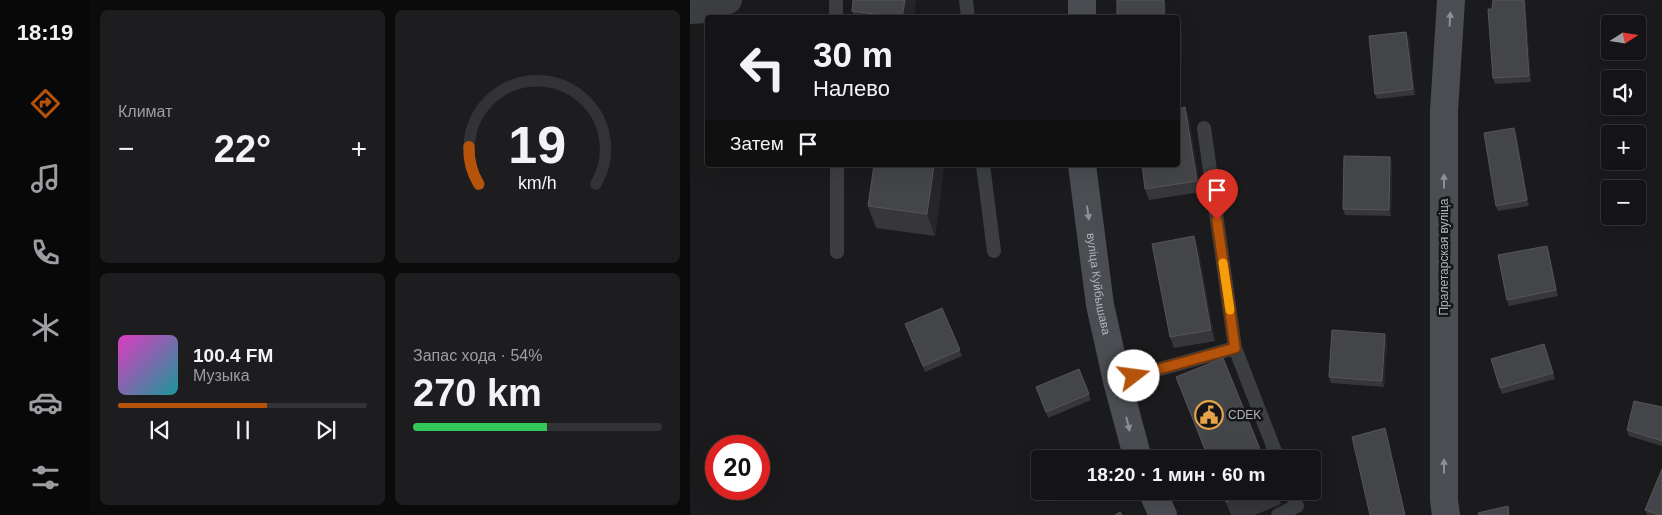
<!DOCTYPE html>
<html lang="ru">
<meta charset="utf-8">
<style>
body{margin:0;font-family:Helvetica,sans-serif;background:#1d1d1f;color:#f1f3f6;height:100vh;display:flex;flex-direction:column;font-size:19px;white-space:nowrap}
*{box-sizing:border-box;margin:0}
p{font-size:16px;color:#9d9ea1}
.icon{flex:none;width:28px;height:28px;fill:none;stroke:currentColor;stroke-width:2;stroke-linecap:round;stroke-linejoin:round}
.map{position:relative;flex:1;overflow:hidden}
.sheet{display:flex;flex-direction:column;gap:10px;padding:10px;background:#0b0b0c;width:600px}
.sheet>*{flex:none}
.banner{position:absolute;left:15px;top:15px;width:475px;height:152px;border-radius:5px;box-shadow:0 5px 20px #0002,0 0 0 1px #333335;background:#141416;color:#f1f3f6;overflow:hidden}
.needle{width:32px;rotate:78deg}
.controls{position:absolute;left:911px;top:15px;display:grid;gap:10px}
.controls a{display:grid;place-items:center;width:45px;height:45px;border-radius:5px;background:#141416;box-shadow:0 5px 20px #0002,0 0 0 1px #333335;font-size:25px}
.speed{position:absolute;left:15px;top:435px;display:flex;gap:10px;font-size:25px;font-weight:700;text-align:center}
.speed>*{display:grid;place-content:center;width:65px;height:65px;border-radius:50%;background:#141416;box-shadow:0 5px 20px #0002,0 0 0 1px #333335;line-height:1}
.speed .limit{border:8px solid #d22;background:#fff;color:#111}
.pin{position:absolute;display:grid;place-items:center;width:42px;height:42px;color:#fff;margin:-51px -21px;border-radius:50% 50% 50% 0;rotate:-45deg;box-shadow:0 0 5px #0007}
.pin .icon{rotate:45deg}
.me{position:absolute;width:55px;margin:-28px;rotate:75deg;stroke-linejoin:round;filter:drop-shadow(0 0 4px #0008)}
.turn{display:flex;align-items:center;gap:18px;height:105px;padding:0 25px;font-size:22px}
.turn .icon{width:65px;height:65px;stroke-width:2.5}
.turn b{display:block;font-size:35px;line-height:42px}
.then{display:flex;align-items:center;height:48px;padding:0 25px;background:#0003;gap:10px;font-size:19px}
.big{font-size:38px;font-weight:700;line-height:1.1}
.sheet .card{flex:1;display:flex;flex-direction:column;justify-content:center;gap:8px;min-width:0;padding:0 18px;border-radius:8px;background:#1d1d1f}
.sheet .dial{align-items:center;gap:0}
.dial svg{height:130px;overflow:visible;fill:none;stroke:#333335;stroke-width:7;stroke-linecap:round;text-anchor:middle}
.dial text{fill:#f1f3f6;stroke:none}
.song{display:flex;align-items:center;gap:15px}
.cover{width:60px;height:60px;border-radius:8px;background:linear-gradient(135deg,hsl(310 70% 55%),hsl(180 70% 35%))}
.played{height:5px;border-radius:2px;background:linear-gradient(90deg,#b45309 60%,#333335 60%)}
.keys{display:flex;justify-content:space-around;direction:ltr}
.heat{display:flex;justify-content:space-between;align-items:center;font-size:28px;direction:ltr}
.charge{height:8px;border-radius:4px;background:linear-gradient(90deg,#34c759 54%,#333335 0)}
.sheet .tiles{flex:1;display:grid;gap:10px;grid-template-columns:repeat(2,1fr)}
.trip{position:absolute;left:341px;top:450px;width:290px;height:50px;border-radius:5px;background:#141416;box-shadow:0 5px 20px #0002,0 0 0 1px #333335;font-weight:700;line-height:50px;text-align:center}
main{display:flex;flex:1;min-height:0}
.tabs{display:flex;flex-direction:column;width:90px;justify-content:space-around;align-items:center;background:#080809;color:#9d9ea1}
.tabs .icon{width:35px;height:35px}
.tabs .current{color:#b45309}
.tabs b{font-size:22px;color:#f1f3f6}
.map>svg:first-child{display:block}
</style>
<main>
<nav class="tabs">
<b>18:19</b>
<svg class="icon current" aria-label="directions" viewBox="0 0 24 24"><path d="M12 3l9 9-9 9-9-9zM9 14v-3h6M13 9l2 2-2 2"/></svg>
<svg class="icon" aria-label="music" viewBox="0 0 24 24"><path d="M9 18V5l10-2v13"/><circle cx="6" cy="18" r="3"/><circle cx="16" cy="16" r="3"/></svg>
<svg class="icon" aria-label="phone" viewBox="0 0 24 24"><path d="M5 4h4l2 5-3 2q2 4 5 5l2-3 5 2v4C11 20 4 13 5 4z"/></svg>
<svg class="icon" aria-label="climate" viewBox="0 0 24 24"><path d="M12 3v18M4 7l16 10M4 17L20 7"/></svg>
<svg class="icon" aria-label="car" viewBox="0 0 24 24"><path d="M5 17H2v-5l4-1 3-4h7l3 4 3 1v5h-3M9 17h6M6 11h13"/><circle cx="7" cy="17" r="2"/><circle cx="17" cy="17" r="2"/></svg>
<svg class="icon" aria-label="filters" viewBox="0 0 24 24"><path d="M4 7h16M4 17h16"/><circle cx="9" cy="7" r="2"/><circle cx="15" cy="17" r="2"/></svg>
</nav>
<section class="sheet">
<div class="tiles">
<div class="card"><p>Климат</p>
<div class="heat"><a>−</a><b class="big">22°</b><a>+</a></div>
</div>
<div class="card dial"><svg viewBox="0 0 100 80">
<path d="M14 69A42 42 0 1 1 86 69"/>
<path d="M14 69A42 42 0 0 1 8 46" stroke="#b45309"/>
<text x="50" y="56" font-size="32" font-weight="700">19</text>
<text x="50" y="72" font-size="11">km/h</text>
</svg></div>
<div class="card">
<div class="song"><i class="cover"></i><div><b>100.4 FM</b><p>Музыка</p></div></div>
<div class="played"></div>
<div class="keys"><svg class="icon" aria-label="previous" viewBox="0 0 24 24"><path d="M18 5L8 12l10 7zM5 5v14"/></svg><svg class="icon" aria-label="pause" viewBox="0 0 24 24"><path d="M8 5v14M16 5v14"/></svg><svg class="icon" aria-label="next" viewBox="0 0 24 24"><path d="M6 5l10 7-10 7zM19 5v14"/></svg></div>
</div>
<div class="card"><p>Запас хода · 54%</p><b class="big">270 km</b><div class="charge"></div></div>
</div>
</section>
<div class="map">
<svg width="972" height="515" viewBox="0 0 972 515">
<rect width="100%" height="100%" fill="#1b1b1d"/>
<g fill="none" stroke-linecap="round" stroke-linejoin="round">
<!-- service -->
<g stroke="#3c3e42" stroke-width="14">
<polyline points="146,0 146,18"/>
<polyline points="276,0 278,18"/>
<polyline points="514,128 545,348 588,459"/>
<polyline points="147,165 147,252"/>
<polyline points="293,165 304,251"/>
<polyline points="427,381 545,348"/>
<polyline points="588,515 607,506 601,491"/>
</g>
<!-- minor -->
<polyline stroke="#3c3e42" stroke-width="28" points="0,10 15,9 38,0"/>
<!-- secondary -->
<g stroke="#4a4d52" stroke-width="28">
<polyline points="392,18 392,0"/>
<path id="s1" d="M392,165L410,305L427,381L448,459"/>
<polyline points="462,491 473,515"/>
<polyline points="756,515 754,500 754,111 761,0"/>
</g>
</g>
<!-- wall -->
<g fill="#37373b">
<polygon points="835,0 841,82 805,84 803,78 802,9"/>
<polygon points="162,11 224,18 164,18"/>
<polygon points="488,24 492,29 492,61 488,61"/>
<polygon points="719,38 725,95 687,99 685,94"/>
<polygon points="499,118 511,192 459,200 455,189"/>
<polygon points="826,133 839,206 808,211 806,206"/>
<polygon points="702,163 701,216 655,215 653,209"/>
<polygon points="254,165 245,236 186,228 178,206"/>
<polygon points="508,247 525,341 484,348 480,337"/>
<polygon points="859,251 868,296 819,306 817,300"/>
<polygon points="252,308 272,356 235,372 215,324"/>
<polygon points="697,340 694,387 641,383 639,377"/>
<polygon points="856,349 865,379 812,394 810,388"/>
<polygon points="389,369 401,400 358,418 346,387"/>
<polygon points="486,377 574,459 518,459"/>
<polygon points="972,407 972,446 939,436 937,430"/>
<polygon points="531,491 586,491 591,504 565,515 541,515"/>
<polygon points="955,510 972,515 957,515"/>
</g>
<!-- shaded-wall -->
<g fill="#262629">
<polygon points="215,0 226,0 224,18 212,18"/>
<polygon points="474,0 476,4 476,18 474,18"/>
<polygon points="834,0 835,0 841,82 839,76"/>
<polygon points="490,24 492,29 492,61 490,55"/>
<polygon points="716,32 719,38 725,95 723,89"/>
<polygon points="495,107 499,118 511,192 507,181"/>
<polygon points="824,128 826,133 839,206 837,200"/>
<polygon points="700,157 702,163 701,216 699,210"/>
<polygon points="244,165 254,165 245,236 237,214"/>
<polygon points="504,236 508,247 525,341 521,330"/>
<polygon points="857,246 859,251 868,296 866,290"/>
<polygon points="695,334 697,340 694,387 692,381"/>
<polygon points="695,428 697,434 715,515"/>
</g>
<!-- building -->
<g fill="#444548" stroke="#54565a">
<polygon points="163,0 215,0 212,18 185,18 185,14 162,11"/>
<rect x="427" y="0" width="47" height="18"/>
<polygon points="803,0 834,0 839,76 803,78 798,9 802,9"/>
<rect x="488" y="24" width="2" height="31"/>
<polygon points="716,32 723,89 685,94 679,36"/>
<polygon points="495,107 507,181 455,189 452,165 488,165 488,109"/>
<polygon points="824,128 837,200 806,206 794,133"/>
<polygon points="654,156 700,157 699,210 653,209"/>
<polygon points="184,165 244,165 237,214 178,206"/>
<polygon points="504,236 521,330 480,337 462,244"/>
<polygon points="857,246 866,290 817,300 808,255"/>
<polygon points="252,308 270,350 233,366 215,324"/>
<polygon points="642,330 695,334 692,381 639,377"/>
<polygon points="854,344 863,373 810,388 801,359"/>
<polygon points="533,358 574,459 519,459 486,377"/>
<polygon points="389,369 399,394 356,412 346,387"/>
<polygon points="944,401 972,407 972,441 937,430"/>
<polygon points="695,428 715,515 680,515 662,437"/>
<polygon points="972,469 972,515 970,515 955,510"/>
<polygon points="532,491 561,491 536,502"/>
<polygon points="818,506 819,515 789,515 788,513"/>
<polygon points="430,512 432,515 425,515"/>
</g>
<!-- one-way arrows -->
<defs><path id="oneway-solid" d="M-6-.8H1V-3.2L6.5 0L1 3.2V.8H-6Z" transform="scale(1.25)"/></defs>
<g fill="#8b9096">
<use href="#oneway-solid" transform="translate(760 19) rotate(-87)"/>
<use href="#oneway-solid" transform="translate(754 181) rotate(-90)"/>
<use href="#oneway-solid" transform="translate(398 213) rotate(82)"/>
<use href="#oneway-solid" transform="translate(438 424) rotate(76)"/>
<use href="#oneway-solid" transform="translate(754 466) rotate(-90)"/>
</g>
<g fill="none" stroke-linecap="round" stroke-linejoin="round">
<defs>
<polyline id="route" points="444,376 545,348 527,220"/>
</defs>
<!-- route casing -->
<use href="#route" stroke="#753606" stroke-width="12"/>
<!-- route -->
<use href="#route" stroke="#b45309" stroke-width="9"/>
<!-- slow -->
<polyline stroke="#f59e0b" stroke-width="9" points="533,263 540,310"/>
</g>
<!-- icons -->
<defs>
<symbol id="civic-ring" viewBox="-11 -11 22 22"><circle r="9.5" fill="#161618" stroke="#e6a34a" stroke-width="1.5"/><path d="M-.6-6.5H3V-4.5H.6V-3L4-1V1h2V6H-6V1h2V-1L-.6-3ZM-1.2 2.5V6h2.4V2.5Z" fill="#e6a34a"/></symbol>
</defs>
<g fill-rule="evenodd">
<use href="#civic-ring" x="503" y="399" width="32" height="32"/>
</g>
<g text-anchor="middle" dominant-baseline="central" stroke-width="5" stroke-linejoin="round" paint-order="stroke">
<!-- street labels -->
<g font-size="12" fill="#aeb4bb" stroke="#161618">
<text transform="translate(754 257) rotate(-90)">Пралетарская вуліца</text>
<text stroke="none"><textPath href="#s1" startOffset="120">вуліца Куйбышава</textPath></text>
</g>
<!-- poi labels -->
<g font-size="12" fill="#aeb4bb" stroke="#161618" text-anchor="start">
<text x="538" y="415">CDEK</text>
</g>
</g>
</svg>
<div class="controls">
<a><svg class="needle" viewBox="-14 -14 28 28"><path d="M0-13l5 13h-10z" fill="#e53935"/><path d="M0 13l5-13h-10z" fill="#9d9ea1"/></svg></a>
<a><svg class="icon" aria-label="sound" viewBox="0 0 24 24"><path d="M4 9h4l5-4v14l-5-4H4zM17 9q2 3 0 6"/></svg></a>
<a>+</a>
<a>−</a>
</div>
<div class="speed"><div class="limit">20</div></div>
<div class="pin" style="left:527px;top:220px;background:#d93025"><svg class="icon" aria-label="arrive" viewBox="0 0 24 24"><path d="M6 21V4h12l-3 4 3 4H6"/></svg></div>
<svg class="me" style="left:444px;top:376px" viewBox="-20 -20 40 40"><circle r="19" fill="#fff"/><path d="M0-13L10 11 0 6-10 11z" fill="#b45309"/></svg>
<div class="trip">18:20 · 1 мин · 60 m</div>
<div class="banner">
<div class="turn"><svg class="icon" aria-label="left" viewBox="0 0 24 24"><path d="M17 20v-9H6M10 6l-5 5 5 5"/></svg><div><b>30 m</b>Налево</div></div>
<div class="then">Затем<svg class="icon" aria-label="arrive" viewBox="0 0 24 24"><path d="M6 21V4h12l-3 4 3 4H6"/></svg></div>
</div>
</div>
</main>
